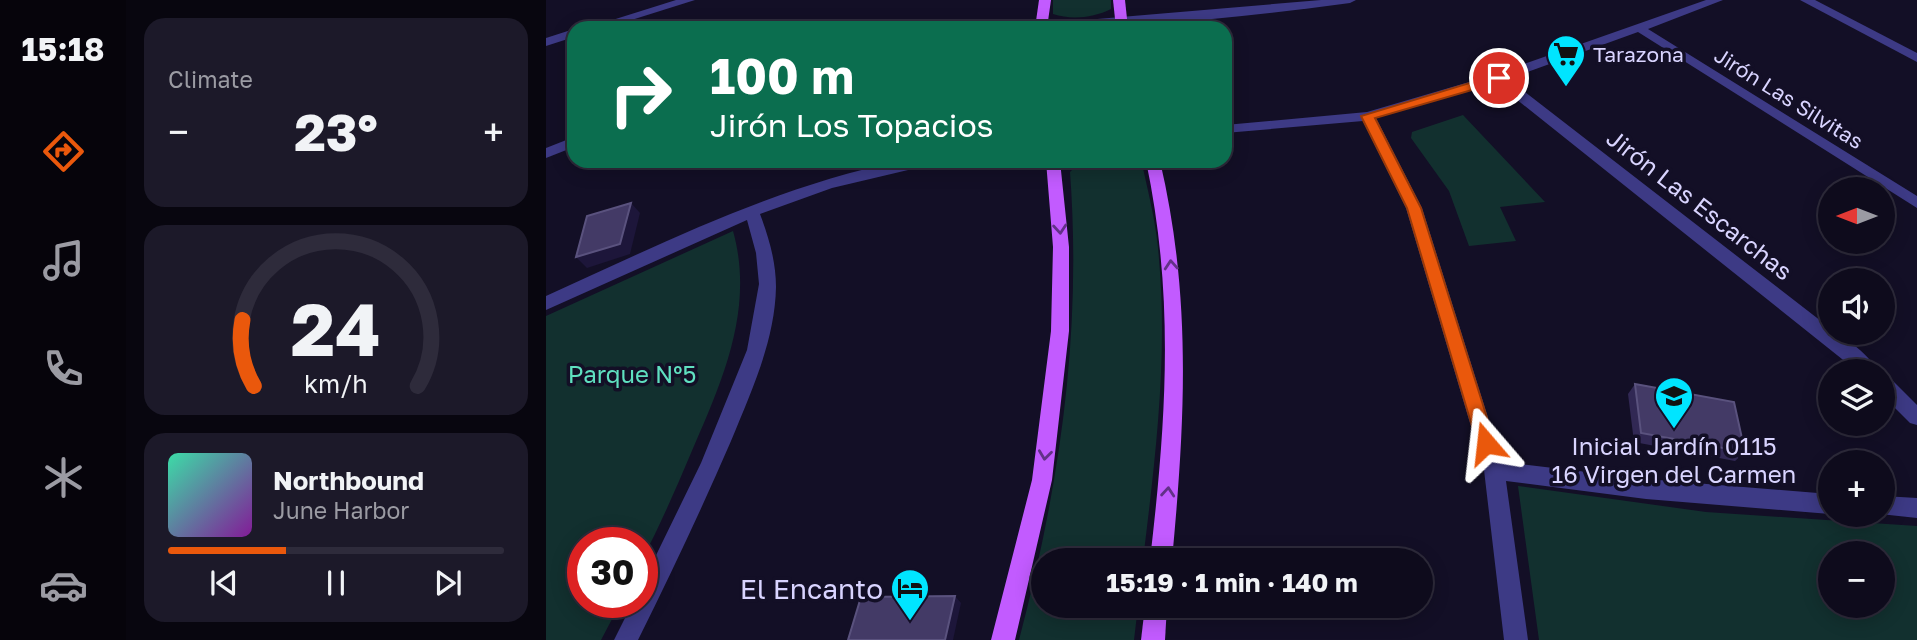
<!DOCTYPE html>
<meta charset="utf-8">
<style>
body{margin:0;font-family:"Golos Text",sans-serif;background:#1c1929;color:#f1f3f6;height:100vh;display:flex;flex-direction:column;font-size:26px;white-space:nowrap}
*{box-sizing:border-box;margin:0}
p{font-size:23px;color:#9b9ba3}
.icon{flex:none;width:38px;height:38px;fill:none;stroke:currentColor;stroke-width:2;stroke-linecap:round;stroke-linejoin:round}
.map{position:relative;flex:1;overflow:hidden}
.panel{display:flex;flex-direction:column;gap:18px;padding:18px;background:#08060f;width:420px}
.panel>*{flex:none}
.guide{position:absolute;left:21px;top:21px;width:665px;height:147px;border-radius:21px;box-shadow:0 4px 18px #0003,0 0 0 2px #2e2b3b;background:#0b6e4f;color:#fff;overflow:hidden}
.needle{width:46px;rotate:270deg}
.buttons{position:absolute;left:1272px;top:177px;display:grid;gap:14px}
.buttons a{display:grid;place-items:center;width:77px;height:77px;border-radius:50%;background:#0e0b1c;box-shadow:0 4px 18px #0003,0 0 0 2px #2e2b3b;font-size:35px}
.speed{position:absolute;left:21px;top:527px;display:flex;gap:14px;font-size:35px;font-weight:700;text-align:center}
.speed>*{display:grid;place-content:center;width:91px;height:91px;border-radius:50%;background:#0e0b1c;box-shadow:0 4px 18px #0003,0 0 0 2px #2e2b3b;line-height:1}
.speed .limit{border:10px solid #d22;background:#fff;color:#111}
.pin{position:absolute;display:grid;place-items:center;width:60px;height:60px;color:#fff;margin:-30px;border:4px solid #fff;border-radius:50%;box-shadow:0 2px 7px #0007}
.me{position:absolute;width:77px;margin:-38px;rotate:343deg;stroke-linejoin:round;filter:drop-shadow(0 0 5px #0008)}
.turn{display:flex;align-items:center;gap:24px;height:147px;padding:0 28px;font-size:32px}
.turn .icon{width:91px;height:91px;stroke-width:2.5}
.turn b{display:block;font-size:49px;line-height:60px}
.big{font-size:52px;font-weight:700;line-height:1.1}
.panel .tile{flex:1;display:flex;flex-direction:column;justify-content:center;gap:10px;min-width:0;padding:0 24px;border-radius:21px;background:#1c1929}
.panel .dial{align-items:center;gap:0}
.dial svg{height:182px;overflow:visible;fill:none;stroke:#2e2b3b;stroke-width:7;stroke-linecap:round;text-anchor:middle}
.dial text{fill:#f1f3f6;stroke:none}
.song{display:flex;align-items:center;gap:21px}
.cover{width:84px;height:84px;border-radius:10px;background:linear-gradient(135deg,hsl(160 70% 55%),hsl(290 70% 35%))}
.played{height:7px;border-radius:4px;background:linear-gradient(90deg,#ea580c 35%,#2e2b3b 35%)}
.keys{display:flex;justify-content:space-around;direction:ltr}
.heat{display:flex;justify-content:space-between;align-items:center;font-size:38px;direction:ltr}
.trip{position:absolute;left:485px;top:548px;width:402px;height:70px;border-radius:35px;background:#0e0b1c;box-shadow:0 4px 18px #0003,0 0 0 2px #2e2b3b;font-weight:700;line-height:70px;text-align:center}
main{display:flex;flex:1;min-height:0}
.tab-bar{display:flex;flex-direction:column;width:126px;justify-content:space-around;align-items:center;background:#06040b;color:#9b9ba3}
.tab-bar .icon{width:49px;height:49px}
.tab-bar .current{color:#ea580c}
.tab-bar b{font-size:32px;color:#f1f3f6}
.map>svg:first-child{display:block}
</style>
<main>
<nav class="tab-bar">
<b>15:18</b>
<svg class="icon current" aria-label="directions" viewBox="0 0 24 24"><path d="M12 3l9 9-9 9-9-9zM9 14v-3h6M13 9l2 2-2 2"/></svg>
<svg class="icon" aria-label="music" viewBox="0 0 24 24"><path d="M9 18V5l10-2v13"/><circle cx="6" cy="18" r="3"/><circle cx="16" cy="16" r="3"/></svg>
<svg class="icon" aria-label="phone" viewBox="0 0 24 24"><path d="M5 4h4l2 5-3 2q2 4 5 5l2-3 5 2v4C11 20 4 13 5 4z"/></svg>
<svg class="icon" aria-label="climate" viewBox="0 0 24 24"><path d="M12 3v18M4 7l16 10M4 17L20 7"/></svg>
<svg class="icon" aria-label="car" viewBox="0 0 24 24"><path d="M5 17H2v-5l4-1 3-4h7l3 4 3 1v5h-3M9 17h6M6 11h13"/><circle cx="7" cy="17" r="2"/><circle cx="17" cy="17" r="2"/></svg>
</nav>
<section class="panel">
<div class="tile"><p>Climate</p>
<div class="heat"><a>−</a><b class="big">23°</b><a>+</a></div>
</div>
<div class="tile dial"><svg viewBox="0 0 100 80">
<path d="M14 69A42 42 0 1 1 86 69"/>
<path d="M14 69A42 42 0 0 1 9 40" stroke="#ea580c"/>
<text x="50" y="56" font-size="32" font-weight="700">24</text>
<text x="50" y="72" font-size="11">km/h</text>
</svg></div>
<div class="tile">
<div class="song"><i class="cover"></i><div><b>Northbound</b><p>June Harbor</p></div></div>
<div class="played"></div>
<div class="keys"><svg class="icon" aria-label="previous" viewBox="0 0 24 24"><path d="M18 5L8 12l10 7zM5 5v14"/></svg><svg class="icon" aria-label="pause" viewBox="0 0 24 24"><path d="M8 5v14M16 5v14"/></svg><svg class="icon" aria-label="next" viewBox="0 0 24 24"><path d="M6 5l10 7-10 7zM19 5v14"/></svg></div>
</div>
</section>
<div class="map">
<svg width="1371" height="640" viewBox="0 0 1371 640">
<rect width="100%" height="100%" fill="#130f26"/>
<!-- green -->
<g fill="#12302f" fill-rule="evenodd">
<path d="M507,0H565V9C547,18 525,20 507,14Z"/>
<polygon points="917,115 999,202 954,207 970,241 923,246 903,191 865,138 866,132"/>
<path d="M535,161H592L596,164C603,195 611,227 613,259C622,359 609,461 597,560H497V606H592L588,640H473C514,484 536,334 524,172Z"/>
<path d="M187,231C209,309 176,382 145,453C130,489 114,525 96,560V542H37V602H75L55,640H0V316Z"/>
<path d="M972,486L1160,512L1371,526V640H993ZM1284,553H1337V606H1284Z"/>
</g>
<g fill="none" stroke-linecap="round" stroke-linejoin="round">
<!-- minor -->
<g fill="#3d3a85" fill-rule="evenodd">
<polygon points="130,0 149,0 60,28 41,28"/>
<path d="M775,0H810L804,3C699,17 592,28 486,28L492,24Z"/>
<path d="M1160,0H1177L1102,29L1371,196V208L1092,32L962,79L1284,328V332C1297,332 1327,360 1332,371H1311L950,83L830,118L876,208L956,462L1100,479L1284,494V514L1100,499L960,481L982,640H958L938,470L860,208L817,121L679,133V125L821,112L947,75Z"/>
<polygon points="1254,0 1269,0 1371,53 1371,62"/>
<polygon points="28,29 28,37 0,46 0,38"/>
<polygon points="28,137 28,147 0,158 0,148"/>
<path d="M355,161H386L379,166L286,188L214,214C223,238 230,262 230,287C229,341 205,392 185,441C156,508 125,574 92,640H68L87,602H96V584L155,463L201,350L213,284L210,253L201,220L0,310V296C115,244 230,186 355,161Z"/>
<polygon points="1337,376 1344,378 1371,405 1371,425 1364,423 1337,396"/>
<polygon points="1337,496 1371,498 1371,518 1334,514 1337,514"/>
</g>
<!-- major -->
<g fill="#c25bff" fill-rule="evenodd">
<polygon points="493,0 505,0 501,28 489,28"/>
<polygon points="567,0 579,0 582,28 570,28"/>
<polygon points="500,161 514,161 523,247 523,331 506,480 469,640 445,640 486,480 505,331 507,247"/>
<path d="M600,161H614C646,298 639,421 626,560H604C620,422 629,298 600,161Z"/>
<polygon points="599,606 621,606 619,640 595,640"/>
</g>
</g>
<!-- wall -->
<polygon fill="#312854" points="1089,384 1199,452 1189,461 1088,442 1082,394"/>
<!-- shaded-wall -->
<g fill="#1d163a">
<polygon points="85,203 94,213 84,254 41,268 30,257"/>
<polygon points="409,596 415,603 407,640 399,640"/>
</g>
<!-- building -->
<g fill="#433a66" stroke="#5a527e" stroke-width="2">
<polygon points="85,203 74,244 30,257 41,216"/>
<polygon points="1089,384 1188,402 1199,452 1095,433"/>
<polygon points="409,596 399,640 302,640 315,597"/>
</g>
<!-- one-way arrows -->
<defs><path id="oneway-chevron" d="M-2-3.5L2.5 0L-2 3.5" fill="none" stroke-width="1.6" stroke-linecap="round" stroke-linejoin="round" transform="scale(1.75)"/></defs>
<g stroke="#623188">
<use href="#oneway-chevron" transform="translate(514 229) rotate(85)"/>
<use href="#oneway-chevron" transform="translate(625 265) rotate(-94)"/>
<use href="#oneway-chevron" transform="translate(499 455) rotate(97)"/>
<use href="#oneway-chevron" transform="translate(622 492) rotate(-85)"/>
</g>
<!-- route -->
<polygon fill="#ea580c" stroke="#983908" stroke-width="2" points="953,74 957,76 957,81 829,118 875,208 949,443 947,449 940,451 934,449 931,443 861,208 815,116"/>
<!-- icons -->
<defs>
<symbol id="supermarket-pin" viewBox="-11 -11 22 30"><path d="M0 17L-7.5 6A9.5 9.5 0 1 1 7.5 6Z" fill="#00e5ff" stroke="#130f26"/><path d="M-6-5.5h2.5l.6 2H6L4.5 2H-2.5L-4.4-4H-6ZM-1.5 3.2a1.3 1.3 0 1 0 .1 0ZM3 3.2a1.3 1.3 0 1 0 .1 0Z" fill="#111"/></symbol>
<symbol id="school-pin" viewBox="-11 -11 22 30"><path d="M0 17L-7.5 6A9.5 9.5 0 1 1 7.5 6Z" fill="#00e5ff" stroke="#130f26"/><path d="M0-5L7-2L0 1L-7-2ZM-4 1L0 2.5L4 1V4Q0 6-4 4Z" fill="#111"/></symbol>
<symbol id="hotel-pin" viewBox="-11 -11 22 30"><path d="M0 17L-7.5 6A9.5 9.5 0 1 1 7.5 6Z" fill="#00e5ff" stroke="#130f26"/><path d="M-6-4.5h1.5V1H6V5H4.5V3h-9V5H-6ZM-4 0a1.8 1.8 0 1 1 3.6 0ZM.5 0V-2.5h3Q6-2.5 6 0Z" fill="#111"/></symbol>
</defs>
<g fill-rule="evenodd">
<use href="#supermarket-pin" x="998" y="32" width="44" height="60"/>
<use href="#school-pin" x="1106" y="374" width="44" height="60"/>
<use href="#hotel-pin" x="342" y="566" width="44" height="60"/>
</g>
<g text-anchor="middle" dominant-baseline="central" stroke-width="7" stroke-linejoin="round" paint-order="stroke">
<!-- far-poi labels -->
<g font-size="21" fill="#d9d4ff" stroke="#130f26" text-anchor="start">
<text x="1047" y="54">Tarazona</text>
</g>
<!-- far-street labels -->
<g font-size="21" fill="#d9d4ff" stroke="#130f26">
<text transform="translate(1243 98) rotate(32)">Jirón Las Silvitas</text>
</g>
<!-- street labels -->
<g font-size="24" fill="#d9d4ff" stroke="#130f26">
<text transform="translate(1154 204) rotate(38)">Jirón Las Escarchas</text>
</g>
<!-- park labels -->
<g font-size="24" fill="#5fe0c0" stroke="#130f26">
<text x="86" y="373">Parque Nº5</text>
</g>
<!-- poi labels -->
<g font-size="24" fill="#d9d4ff" stroke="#130f26">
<text x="1128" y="445">Inicial Jardín 0115<tspan x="1128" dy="28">16 Virgen del Carmen</tspan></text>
</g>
<!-- near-poi labels -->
<g font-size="28" fill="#d9d4ff" stroke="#130f26" text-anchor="end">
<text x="337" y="588">El Encanto</text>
</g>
</g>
</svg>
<div class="buttons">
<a><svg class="needle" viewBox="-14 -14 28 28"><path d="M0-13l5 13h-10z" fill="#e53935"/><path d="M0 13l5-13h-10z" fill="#9b9ba3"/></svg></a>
<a><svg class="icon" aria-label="sound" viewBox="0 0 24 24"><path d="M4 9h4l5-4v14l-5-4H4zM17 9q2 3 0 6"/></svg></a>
<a><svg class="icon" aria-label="layers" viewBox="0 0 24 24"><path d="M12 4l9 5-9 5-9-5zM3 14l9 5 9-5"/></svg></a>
<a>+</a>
<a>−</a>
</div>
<div class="speed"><div class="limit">30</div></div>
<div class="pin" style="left:953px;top:78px;background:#d93025"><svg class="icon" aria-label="arrive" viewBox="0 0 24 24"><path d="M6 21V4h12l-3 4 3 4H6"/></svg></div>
<svg class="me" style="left:940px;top:443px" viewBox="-20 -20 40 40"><path d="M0-17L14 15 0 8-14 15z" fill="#ea580c" stroke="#fff" stroke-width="4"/></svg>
<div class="trip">15:19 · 1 min · 140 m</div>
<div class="guide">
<div class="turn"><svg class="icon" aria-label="right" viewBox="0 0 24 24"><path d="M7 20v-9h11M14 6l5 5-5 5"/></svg><div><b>100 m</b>Jirón Los Topacios</div></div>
</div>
</div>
</main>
